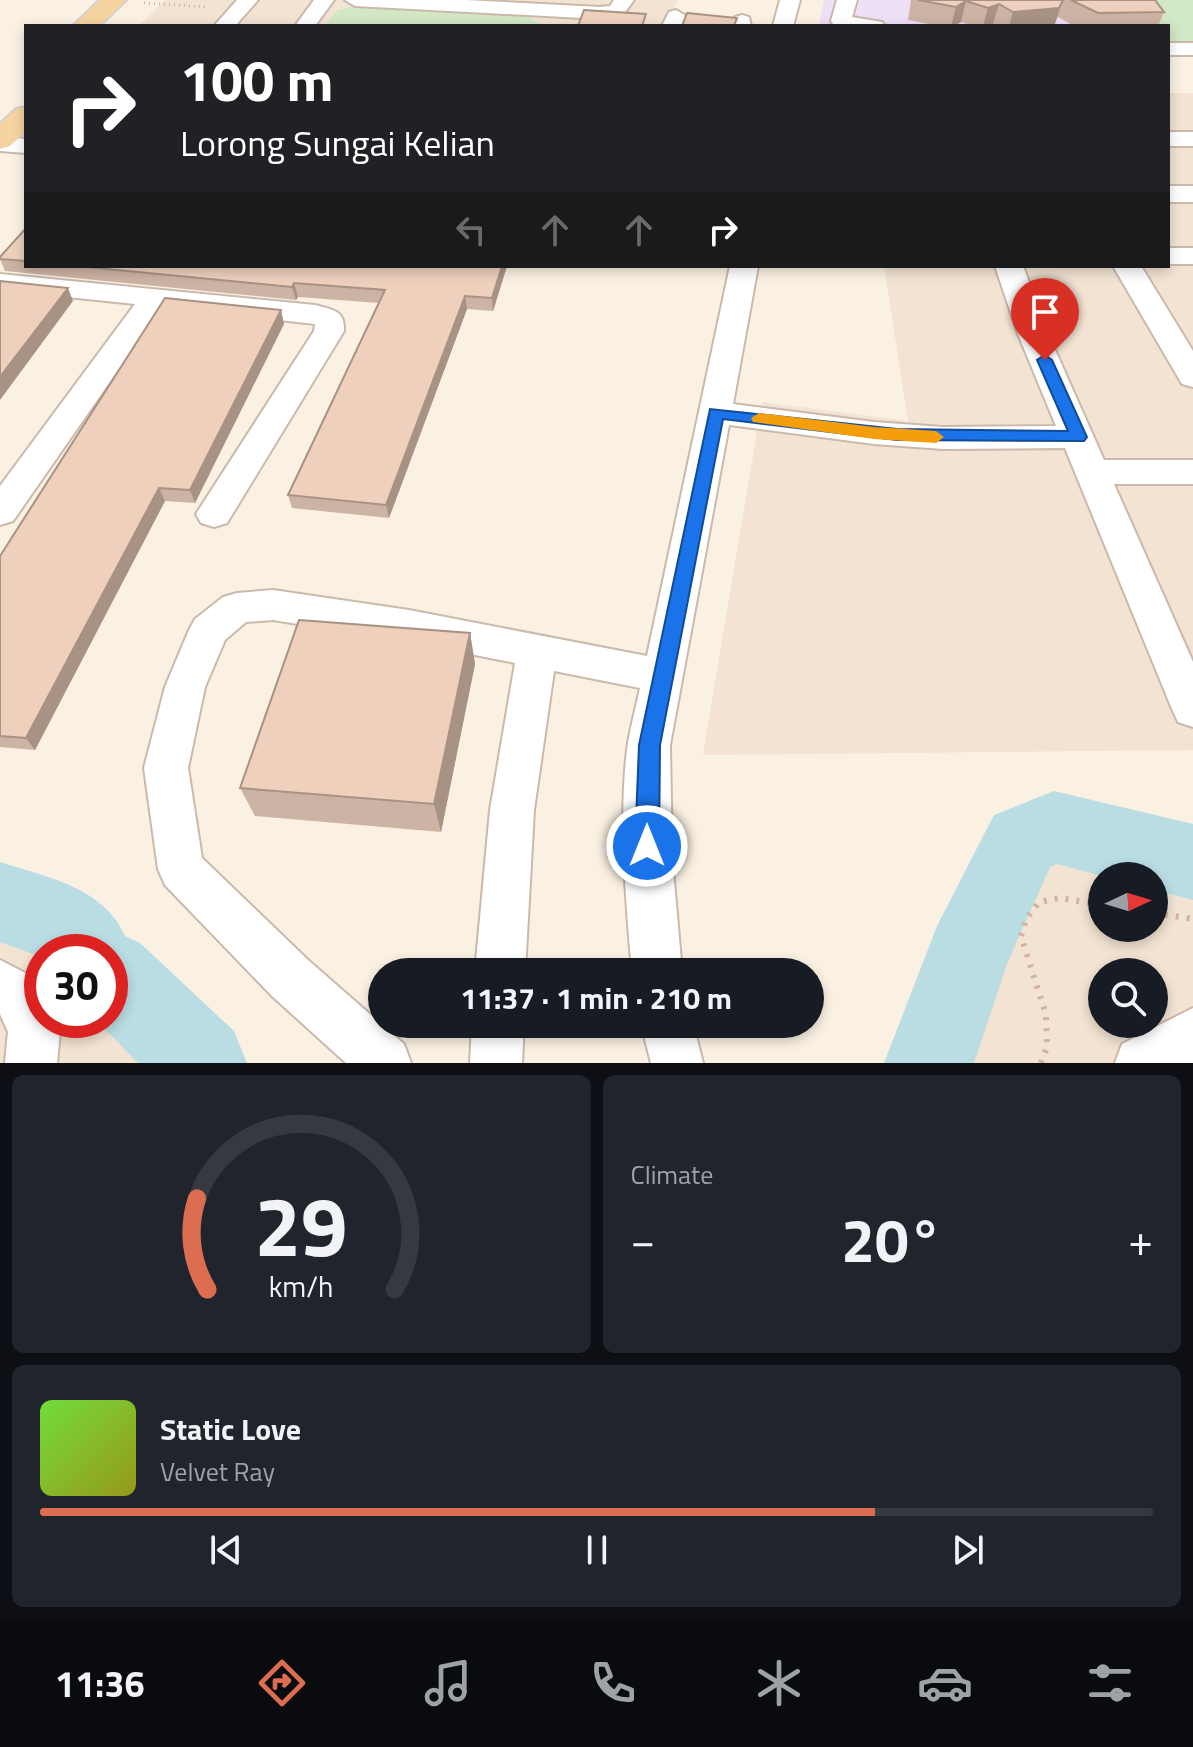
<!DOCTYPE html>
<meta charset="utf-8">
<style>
body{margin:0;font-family:"Titillium Web",sans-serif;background:#20242c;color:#f1f3f6;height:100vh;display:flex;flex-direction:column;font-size:30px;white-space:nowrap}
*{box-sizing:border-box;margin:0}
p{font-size:26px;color:#9ea1a6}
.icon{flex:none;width:44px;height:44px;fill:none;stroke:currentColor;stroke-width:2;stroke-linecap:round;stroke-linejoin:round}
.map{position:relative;height:1063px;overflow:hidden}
.panel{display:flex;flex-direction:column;gap:12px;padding:12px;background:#0d0f14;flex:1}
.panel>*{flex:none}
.guide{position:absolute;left:24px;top:24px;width:1146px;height:244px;border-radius:0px;box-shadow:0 4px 12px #0003;background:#202124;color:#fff;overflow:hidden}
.needle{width:52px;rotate:86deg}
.fabs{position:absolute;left:1088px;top:862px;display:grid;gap:16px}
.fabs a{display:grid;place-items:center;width:80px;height:80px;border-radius:50%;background:#171b24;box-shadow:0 4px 12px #0003;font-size:40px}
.speed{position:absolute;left:24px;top:934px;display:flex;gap:16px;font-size:40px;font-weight:700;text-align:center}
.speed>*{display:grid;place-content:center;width:104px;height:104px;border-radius:50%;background:#171b24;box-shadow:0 4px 12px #0003;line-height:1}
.speed .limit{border:12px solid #d22;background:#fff;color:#111}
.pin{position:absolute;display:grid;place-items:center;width:68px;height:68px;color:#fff;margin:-82px -34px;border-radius:50% 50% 50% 0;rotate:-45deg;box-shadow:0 0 8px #0007}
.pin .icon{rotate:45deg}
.me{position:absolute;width:88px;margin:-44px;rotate:0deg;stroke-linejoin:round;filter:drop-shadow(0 0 6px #0008)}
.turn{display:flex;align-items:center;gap:28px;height:168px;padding:0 24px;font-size:36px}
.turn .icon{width:104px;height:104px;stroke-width:2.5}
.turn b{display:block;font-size:56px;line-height:68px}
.lanes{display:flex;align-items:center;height:76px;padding:0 24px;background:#0003;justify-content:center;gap:40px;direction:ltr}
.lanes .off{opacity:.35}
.big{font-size:60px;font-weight:700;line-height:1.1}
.panel .tile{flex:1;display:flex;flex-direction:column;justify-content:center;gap:12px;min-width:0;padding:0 28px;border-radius:12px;background:#20242c}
.panel .dial{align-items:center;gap:0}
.dial svg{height:208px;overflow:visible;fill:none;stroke:#363941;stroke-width:7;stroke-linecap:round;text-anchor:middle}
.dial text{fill:#f1f3f6;stroke:none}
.song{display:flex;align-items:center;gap:24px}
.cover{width:96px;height:96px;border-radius:12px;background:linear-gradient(135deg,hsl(100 70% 55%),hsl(60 70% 35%))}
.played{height:8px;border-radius:4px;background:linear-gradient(90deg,#dd6d50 75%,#363941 75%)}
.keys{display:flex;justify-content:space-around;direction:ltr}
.heat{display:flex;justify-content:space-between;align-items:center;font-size:44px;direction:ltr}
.panel .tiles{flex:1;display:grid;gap:12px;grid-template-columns:1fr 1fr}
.tile:last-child{grid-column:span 2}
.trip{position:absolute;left:368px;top:958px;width:456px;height:80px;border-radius:40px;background:#171b24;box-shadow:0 4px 12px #0003;font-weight:700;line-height:80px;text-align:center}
.dock{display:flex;height:128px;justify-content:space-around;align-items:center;background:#090b0e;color:#9ea1a6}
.dock .icon{width:56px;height:56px}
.dock .on{color:#dd6d50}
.dock b{font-size:36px;color:#f1f3f6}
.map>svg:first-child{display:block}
</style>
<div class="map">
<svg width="1193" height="1063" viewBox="0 0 1193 1063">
<rect width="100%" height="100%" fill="#fbf1e3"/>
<!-- residential -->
<g fill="#f2e3d2" fill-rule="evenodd">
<polygon points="165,0 678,0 664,26 139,26"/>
<polygon points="1168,93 1193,93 1193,750 703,755 762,402 908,421 884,266 1168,266"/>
<path d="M1054,827L1193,862V1063H929L967,956L1022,841ZM1102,876H1154V928H1102ZM1102,972H1154V1024H1102Z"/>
<polygon points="0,902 60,923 89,952 42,952 42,1020 110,1020 110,973 202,1063 0,1063"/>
</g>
<!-- education -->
<polygon fill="#eee0f7" points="824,0 1193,0 1193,42 1168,42 1168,26 819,26"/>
<!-- green -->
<g fill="#d2e7c3">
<polygon points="1130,0 1193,0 1193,42 1168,42 1168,26 1151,26"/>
<polygon points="354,6 528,16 542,25 324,26 336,11"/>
</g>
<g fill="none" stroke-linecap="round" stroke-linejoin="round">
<!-- river -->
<g fill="#b9dde3" fill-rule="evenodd">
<polygon points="1054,791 1193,824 1193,900 1154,890 1154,876 1102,876 1057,864 1050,867 1007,964 974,1063 884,1063 937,926 994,815"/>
<path d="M0,862C46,877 104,887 125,936L140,943L234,1031L247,1063H138L96,1020H110V952H42V964L33,954L0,942Z"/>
</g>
<defs>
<g id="minor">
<polygon points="237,0 258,0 235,26 214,26"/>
<polygon points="314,0 334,0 315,26 295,26"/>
<polygon points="345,0 466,0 600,7 610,6 614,0 634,0 623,15 600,19 355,6"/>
<polygon points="780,0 800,0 793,26 773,26"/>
<polygon points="837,0 857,0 852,17 882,22 885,26 834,25 831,21"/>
<polygon points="676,10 686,16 682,26 662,26 669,12"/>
<polygon points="742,15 749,17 751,26 731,26 735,17"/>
<rect x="1168" y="43" width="25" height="12"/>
<rect x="1168" y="132" width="25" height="14"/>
<polygon points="0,137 26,139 26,153 0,151"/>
<rect x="1168" y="186" width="25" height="16"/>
<rect x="1168" y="248" width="25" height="16"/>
<path d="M730,266H758L733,404L874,422L943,427L1056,426L1018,334L995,266H1023L1048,334L1104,460H1193V484H1114L1193,662V727L1178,722L1172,709L1065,448L943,449L874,444L729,425L670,745L672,858L682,972H632C626,904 618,810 628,743C631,725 636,707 640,688L554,671L534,810L525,972H475L490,810L515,663L409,642L273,620L246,622L225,640L205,687L188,768L202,858L308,960L404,1044L411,1063H346L272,996L165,885L158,869L144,768L165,687L189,630L195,619L223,597L237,593L273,590L409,610L647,656Z"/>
<polygon points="1113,266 1141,266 1193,351 1193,387 1182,384"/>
<path d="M0,274L315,305C333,310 345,310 344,331L227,523L214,527L201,523L196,514L314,331L315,324L162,307L13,521L0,525V486L135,304L0,290Z"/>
<polygon points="0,960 41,981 42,1020 56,1020 60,1032 57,1063 5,1063 8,1032 0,1014"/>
<polygon points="1193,1008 1193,1063 1115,1063 1122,1044"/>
<polygon points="472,1024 524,1024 522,1063 470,1063"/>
<polygon points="641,1024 693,1024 703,1063 651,1063"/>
</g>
<g id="major">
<polygon points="100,0 126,0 99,26 73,26"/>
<polygon points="26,107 26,131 10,146 0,149 0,124 16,109"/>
</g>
</defs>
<!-- minor casing -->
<use href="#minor" stroke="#cbb9ab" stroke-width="4"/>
<!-- major casing -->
<use href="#major" stroke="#d7d0cd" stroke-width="4"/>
<!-- path-far1 -->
<polyline stroke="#d3b3a0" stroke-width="3" stroke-dasharray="1 4" stroke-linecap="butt" points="144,3 207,7"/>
<!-- path -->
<g stroke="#d3b3a0" stroke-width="6" stroke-dasharray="3 8" stroke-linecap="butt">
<polyline points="1154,913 1193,919"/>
<polyline points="1041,1063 1047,1047 1046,1015 1021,936 1026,919 1039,902 1059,898 1102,905"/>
</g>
<!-- minor -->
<use href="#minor" fill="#fff" fill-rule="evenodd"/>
<!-- major -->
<use href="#major" fill="#f5d4a0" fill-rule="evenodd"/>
</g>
<!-- wall -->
<g fill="#cdb3a3">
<polygon points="911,0 1155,0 1164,12 1158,26 1074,26 1058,17 1054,26 996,26 993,24 989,26 973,26 961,22 954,26 939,26 908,20"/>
<polygon points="26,228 26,266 507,266 493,311 467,309 389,518 292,508 288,495 379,303 298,297 296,300 5,271 0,259"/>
<polygon points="284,324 195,503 165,501 35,750 0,747 0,556"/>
<polygon points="470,633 475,664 441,832 255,816 240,788"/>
</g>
<!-- shaded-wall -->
<g fill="#a79284">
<polygon points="1063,0 1054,26 1009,26 1013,12"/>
<polygon points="966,1 961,22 954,26 951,26 956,7"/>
<polygon points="999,4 993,24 983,26 988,8"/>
<polygon points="502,266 507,266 493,311 492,298"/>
<polygon points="294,283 298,297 296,300 292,287"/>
<polygon points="68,288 73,301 0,400 0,377"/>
<polygon points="465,296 467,309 389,518 386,505"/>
<polygon points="281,310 284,324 195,503 190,490"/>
<polygon points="159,488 165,501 35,750 26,738"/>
<polygon points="470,633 475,664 441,832 434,804"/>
</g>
<!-- building -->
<g fill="#eed0bd" stroke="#a79284" stroke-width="2">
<polygon points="918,0 1063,0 1059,8 1013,12 999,4 988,8 966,1 956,7"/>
<polygon points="1071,0 1155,0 1164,12 1098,13"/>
<polygon points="584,10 646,14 642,26 578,26"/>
<polygon points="687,13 737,18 734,26 682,26"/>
<polygon points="26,228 26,261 0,259 0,257"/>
<polygon points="76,266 502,266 492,298 465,296 386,505 288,495 385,290 294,283 292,287"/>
<polygon points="0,281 68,288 0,377"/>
<polygon points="165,298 281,310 190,490 159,488 26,738 0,736 0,556"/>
<polygon points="299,620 470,633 434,804 240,788"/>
</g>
<!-- route -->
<polygon fill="#1a73e8" stroke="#114b97" stroke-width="2" points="1045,355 1052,360 1087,437 1084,441 897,440 723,419 660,745 659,846 655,853 647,857 639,853 635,846 639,745 710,409 897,429 1068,431 1037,360"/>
<!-- slow -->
<polygon fill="#f59e0b" points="759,413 874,427 936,431 944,437 936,443 874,439 753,422 751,418"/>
</svg>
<div class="fabs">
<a><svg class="needle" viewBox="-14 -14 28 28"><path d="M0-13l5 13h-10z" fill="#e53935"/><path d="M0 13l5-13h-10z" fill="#9ea1a6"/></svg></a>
<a><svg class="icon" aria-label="search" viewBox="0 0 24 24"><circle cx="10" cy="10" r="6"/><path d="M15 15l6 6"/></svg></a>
</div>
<div class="speed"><div class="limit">30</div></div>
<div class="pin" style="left:1045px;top:360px;background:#d93025"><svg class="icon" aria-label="arrive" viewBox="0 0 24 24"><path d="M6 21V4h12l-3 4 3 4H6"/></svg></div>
<svg class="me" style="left:647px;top:846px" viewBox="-20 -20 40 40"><circle r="17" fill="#1a73e8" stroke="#fff" stroke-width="3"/><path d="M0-11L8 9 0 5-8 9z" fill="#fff"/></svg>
<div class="trip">11:37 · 1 min · 210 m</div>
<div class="guide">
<div class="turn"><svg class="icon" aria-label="right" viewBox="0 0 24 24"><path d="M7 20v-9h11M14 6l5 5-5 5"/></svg><div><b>100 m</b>Lorong Sungai Kelian</div></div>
<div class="lanes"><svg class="icon off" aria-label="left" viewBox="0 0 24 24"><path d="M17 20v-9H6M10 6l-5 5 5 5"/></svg><svg class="icon off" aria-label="ahead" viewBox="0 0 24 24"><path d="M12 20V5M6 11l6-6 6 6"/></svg><svg class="icon off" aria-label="ahead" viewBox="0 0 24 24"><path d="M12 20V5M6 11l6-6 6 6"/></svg><svg class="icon" aria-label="right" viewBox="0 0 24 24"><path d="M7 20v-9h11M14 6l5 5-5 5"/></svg></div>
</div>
</div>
<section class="panel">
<div class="tiles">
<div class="tile dial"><svg viewBox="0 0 100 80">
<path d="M14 69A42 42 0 1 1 86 69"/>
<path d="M14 69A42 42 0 0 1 10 34" stroke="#dd6d50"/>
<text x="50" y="56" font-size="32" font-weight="700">29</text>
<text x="50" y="72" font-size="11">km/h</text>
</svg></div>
<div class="tile"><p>Climate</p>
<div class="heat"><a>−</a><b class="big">20°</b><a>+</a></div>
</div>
<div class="tile">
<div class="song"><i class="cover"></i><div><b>Static Love</b><p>Velvet Ray</p></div></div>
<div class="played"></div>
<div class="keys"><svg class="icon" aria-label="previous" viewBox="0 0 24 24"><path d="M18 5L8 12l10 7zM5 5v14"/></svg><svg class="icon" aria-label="pause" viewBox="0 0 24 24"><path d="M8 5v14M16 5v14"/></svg><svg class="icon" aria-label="next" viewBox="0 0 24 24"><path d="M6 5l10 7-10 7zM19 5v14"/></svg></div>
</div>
</div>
</section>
<nav class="dock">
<b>11:36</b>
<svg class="icon on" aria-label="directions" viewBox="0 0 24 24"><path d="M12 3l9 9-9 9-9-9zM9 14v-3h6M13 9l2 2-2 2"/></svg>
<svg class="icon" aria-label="music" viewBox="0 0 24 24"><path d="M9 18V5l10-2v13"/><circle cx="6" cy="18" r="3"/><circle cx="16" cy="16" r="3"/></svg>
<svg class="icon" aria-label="phone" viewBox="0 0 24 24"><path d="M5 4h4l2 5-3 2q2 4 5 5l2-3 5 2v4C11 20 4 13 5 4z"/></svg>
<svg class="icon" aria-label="climate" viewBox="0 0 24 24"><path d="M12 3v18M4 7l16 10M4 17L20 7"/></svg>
<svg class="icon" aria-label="car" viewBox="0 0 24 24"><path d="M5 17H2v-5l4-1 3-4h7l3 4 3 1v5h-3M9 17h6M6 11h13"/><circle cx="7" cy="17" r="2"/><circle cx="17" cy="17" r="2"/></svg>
<svg class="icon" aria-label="filters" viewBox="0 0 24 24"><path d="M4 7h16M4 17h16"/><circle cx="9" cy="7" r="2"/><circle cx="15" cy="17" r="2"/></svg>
</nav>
